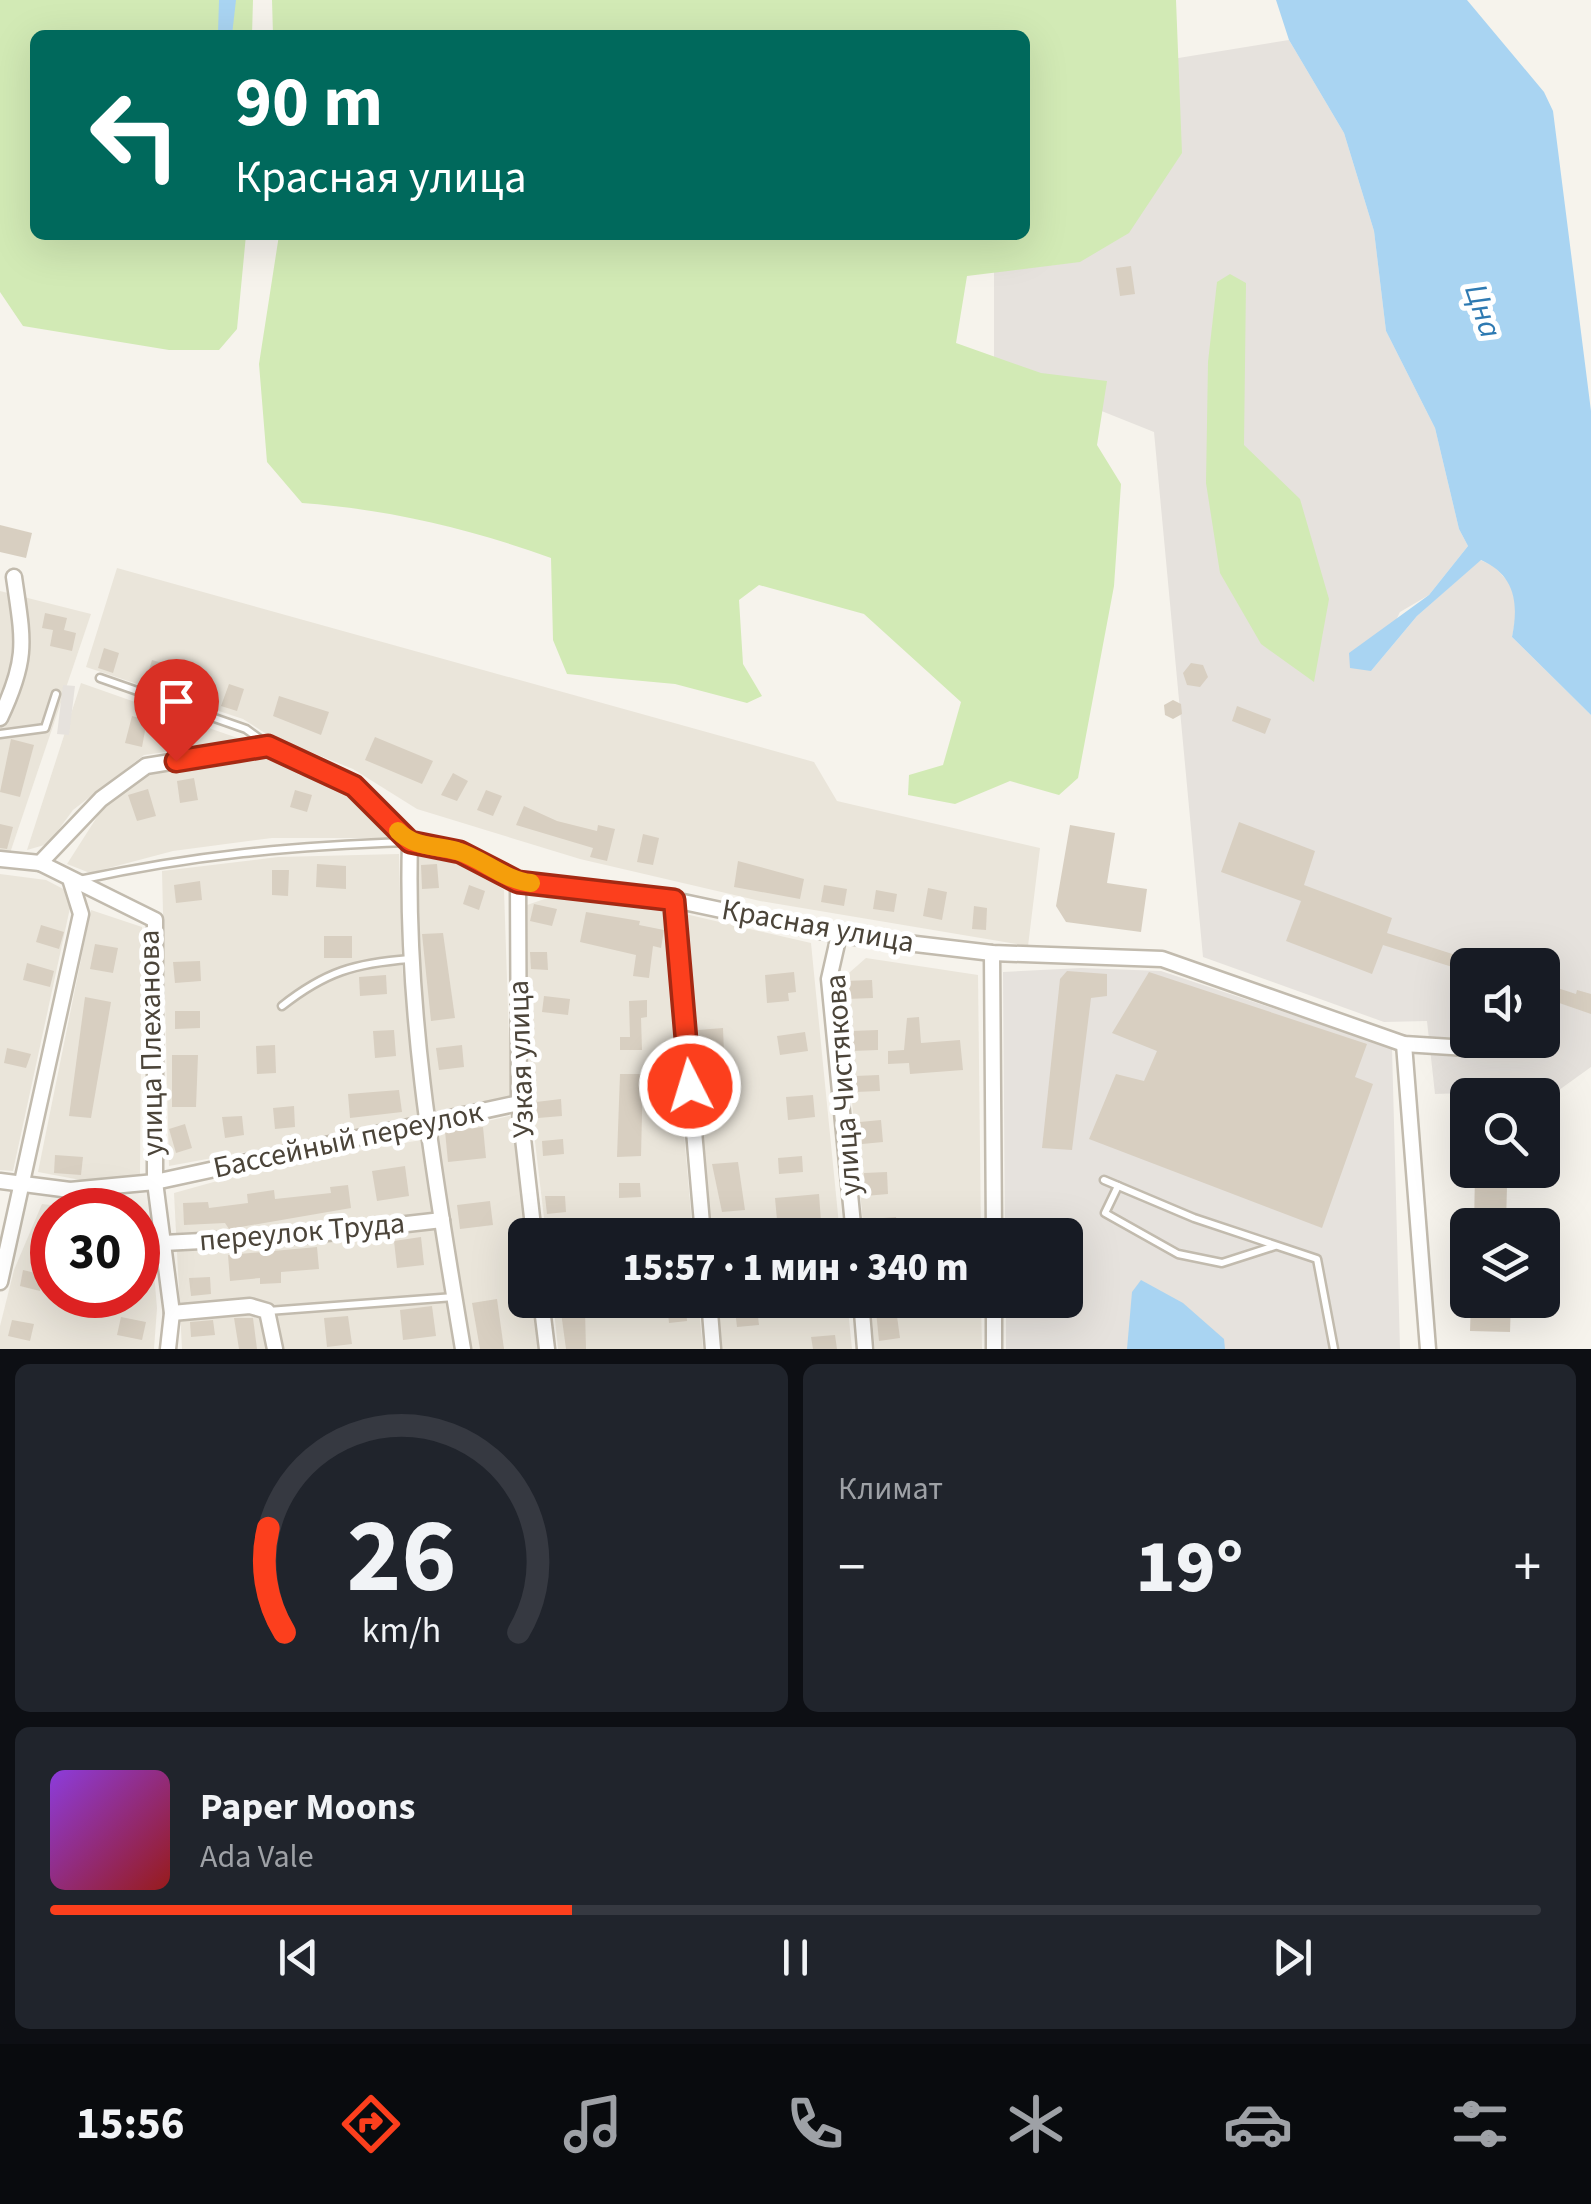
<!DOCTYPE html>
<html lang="ru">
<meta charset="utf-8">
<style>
body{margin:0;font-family:"Source Sans 3",sans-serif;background:#20242c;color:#f1f3f6;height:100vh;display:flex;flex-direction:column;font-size:38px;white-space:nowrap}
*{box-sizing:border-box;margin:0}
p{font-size:32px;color:#9ea1a6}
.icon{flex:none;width:55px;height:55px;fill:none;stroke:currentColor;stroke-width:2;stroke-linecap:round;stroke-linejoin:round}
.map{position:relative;height:1349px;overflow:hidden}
.details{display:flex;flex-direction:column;gap:15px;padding:15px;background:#0d0f14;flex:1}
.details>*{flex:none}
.hud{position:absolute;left:30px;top:30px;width:1000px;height:210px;border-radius:15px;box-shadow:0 10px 40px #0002;background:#00695c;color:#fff;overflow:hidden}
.controls{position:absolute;left:1450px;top:948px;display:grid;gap:20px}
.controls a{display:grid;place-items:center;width:110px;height:110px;border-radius:15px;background:#171b24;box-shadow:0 10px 40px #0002;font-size:50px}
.speed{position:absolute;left:30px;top:1188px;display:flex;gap:20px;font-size:50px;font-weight:700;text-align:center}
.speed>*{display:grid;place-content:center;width:130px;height:130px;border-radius:50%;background:#171b24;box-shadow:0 10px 40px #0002;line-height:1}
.speed .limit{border:15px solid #d22;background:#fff;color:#111}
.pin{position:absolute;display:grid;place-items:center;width:85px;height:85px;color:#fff;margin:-102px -42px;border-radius:50% 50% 50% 0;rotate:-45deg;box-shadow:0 0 10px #0007}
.pin .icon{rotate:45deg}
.me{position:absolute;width:110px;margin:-55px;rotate:355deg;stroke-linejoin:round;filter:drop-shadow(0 0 8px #0008)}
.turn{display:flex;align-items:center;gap:35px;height:210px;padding:0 40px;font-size:45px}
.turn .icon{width:130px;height:130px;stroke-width:2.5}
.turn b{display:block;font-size:70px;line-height:85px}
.big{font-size:75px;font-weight:800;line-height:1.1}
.details .tile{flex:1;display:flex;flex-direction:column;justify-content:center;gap:15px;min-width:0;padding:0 35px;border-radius:15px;background:#20242c}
.details .dial{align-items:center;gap:0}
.dial svg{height:260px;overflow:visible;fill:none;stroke:#363941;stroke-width:7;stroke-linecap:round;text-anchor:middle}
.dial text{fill:#f1f3f6;stroke:none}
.song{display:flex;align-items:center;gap:30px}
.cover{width:120px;height:120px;border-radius:15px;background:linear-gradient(135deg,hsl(270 70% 55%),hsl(0 70% 35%))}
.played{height:10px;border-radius:5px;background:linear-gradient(90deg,#fc3f1d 35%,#363941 35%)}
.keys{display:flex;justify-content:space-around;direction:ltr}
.heat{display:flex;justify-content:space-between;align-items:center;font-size:55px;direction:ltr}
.details .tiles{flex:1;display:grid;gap:15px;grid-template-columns:1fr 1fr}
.tile:last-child{grid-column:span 2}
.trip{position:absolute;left:508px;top:1218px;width:575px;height:100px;border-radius:15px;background:#171b24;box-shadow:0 10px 40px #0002;font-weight:800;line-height:100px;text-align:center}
.menu{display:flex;height:160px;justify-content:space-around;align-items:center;background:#090b0e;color:#9ea1a6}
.menu .icon{width:70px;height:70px}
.menu .on{color:#fc3f1d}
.menu b{font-size:45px;color:#f1f3f6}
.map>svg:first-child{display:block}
</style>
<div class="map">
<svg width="1591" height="1349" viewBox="0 0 1591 1349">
<rect width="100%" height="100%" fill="#f6f3ec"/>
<!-- residential -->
<g fill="#eae5da">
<polygon points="117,568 814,762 837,801 1040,848 1028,946 760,901 580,859 417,809 353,769 268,735 243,719 86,667"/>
<polygon points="0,591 91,614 9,856 0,853"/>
<polygon points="81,683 246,741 144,755 73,810 48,844 27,850"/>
<polygon points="274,756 342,788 397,838 272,838 173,851 90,873 67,864 104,806 150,774"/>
<polygon points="399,854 402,967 419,1120 169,1166 162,871 278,857"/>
<polygon points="415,855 468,866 504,890 511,1098 431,1114 414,958"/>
<polygon points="0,874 46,880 73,894 13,1171 0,1170"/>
<polygon points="562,893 664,906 693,1235 546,1235 530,1099 527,905"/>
<polygon points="91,910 142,927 140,1174 86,1181 38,1172"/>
<polygon points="681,913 811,943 840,1235 710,1235"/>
<polygon points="866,958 978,975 981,1235 864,1235 841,980"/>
<polygon points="513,1115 527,1235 525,1300 534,1300 540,1349 472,1349 436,1133"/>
<polygon points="421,1140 454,1349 182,1349 174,1193 275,1165"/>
<polygon points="42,1204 95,1210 52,1210 52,1295 138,1295 138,1214 149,1215 157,1308 154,1349 0,1349 0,1326 14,1270"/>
<polygon points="553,1300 698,1300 703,1349 558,1349"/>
<polygon points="716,1300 847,1300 852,1349 720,1349"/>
<polygon points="870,1300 981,1300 982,1349 875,1349"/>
</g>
<!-- industrial -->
<g fill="#e6e2dd" fill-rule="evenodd">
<path d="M1289,40L1344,133L1374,231L1386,331L1435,428L1459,529L1468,546L1429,595L1400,612L1371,671L1417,616L1480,560L1494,566L1511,585L1517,611L1512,637L1591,715V1067L1559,1090L1435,1094L1427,1021L1384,1022L1203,957L1154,432L994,368V235H1025L1111,69ZM1468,965H1542V1040H1468Z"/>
<polygon points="63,685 75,686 69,735 57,734"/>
<polygon points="1081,968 1161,971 1392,1048 1400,1349 1006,1349 1006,1300 1065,1300 1065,1235 1005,1235 1003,972"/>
</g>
<!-- green -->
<g fill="#d2eab5">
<polygon points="0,0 253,0 252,35 35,35 35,235 246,235 237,329 219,350 169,350 23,326 0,292"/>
<path d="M272,0H1176L1182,153L1129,233L1080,262L967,276L956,343L1041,373L1107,381L1097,445L1121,484L1114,586L1078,778L1059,795L1010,781L955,804L908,795L909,775L943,765L961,702L864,614L759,585L739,600L743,664L762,696L747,703L675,684L567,674L553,640L551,558C471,529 387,509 302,503L267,462L259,364L279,235H1025V35H273Z"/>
<polygon points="1230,274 1246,283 1244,445 1300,499 1329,599 1314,682 1261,644 1220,573 1206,483 1208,362 1217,282"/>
</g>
<!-- water -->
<g fill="#a9d4f2">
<polygon points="219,0 236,0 232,35 218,32"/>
<path d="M1276,0H1467L1544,92L1553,111L1591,411V715L1512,637C1519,603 1515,575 1481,560L1417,616L1371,671L1350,668L1349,653L1429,595L1468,546L1459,529L1435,428L1386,331L1374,231L1344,133L1289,40Z"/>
<polygon points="1141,1280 1183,1303 1224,1339 1225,1349 1127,1349 1132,1292"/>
</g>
<!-- building -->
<g fill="#d8cfc1">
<polygon points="1131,266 1135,294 1120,296 1116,268"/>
<polygon points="0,525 32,533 26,558 0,552"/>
<polygon points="45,613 67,618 64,630 76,633 72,651 50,646 53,630 42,628"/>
<polygon points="104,648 119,653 113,673 98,668"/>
<polygon points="152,660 202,675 196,695 146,680"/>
<polygon points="1191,663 1203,665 1208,677 1200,687 1187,685 1183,673"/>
<polygon points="229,684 244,689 237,711 221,706"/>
<polygon points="279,696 329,712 321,735 273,716"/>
<polygon points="1173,700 1181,704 1182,714 1173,719 1165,715 1164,705"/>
<polygon points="1237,706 1271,719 1265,734 1232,721"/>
<polygon points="132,716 147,720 142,747 125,743"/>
<polygon points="179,720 197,724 192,742 175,738"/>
<polygon points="375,737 433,761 422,784 365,760"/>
<polygon points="11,739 34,745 20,797 0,792"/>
<polygon points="453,773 468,781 457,801 441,795"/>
<polygon points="194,778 198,800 180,803 177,781"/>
<polygon points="148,789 156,816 137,821 128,795"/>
<polygon points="295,790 312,795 307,812 290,807"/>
<polygon points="486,790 502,796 493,816 477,810"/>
<polygon points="524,806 557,821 597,831 598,825 615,829 607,861 590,857 593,848 516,825"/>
<polygon points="1239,822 1315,851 1304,885 1392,918 1387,933 1468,959 1468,972 1383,945 1372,974 1286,941 1301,901 1221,872"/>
<polygon points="0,824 13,827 7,849 0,848"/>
<polygon points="1070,825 1115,833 1107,883 1147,889 1141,932 1066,922 1056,906"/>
<polygon points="643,834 659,838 653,865 637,862"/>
<polygon points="738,861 804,879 800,899 734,887"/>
<polygon points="317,864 346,866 346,889 316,887"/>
<polygon points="437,864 439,888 422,889 421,865"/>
<polygon points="272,870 289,870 288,896 272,895"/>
<polygon points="200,881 202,900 176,903 174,885"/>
<polygon points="469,885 485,891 479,910 463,904"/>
<polygon points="824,885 847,889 844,906 821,902"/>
<polygon points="928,888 947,892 942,920 923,916"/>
<polygon points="876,890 897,894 894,912 873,909"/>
<polygon points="534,904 557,909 552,926 530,921"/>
<polygon points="974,906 987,908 986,930 972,929"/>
<polygon points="586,912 640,921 639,925 664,930 661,948 653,946 649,978 633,976 636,955 580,942"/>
<polygon points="41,925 64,932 59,949 36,942"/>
<polygon points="443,933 455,1018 431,1021 422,934"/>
<rect x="324" y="936" width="28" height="22"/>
<polygon points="95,944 118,948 113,973 90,969"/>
<polygon points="530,952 547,952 548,970 531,969"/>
<polygon points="200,961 201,981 175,983 173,962"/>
<polygon points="27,963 54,971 50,987 23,980"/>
<polygon points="1067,971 1107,974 1107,996 1091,998 1072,1150 1042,1148 1060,979"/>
<polygon points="794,972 796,992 788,993 789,1001 767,1003 765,975"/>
<polygon points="1149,972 1367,1044 1355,1077 1373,1084 1322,1228 1089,1139 1116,1074 1144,1081 1157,1051 1112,1033"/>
<polygon points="386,975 387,994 360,996 359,977"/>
<polygon points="872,980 873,998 846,999 845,981"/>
<polygon points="1542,983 1576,994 1577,990 1591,994 1591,1014 1542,997"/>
<polygon points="544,996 570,999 568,1015 542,1012"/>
<polygon points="85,997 111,1002 91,1118 69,1116"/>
<polygon points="647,1000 647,1017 641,1018 642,1050 620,1050 620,1037 630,1037 629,1001"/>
<polygon points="175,1011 200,1011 200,1028 175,1029"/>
<polygon points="919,1017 921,1043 960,1040 963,1070 910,1074 909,1063 888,1064 888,1051 904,1050 907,1018"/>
<polygon points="723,1028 725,1078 705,1079 698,1030"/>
<polygon points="394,1030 396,1056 375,1058 373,1031"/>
<polygon points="878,1030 878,1050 852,1051 851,1031"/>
<polygon points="805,1032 808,1051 780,1055 777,1036"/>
<polygon points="275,1045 276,1073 257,1074 256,1046"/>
<polygon points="462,1045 464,1067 439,1070 436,1048"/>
<polygon points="7,1048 31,1054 26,1068 4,1063"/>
<polygon points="172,1055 198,1055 196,1107 172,1107"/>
<polygon points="620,1074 643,1074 641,1156 617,1157"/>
<polygon points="879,1075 880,1091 855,1092 855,1076"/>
<polygon points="399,1090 402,1112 350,1118 348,1094"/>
<polygon points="813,1095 815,1117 788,1120 786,1097"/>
<polygon points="561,1099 562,1116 538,1118 536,1102"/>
<polygon points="294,1106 295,1127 275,1129 273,1108"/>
<polygon points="242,1116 244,1135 225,1138 222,1117"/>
<polygon points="881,1120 883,1142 862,1144 860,1122"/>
<polygon points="185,1124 192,1148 176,1153 169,1129"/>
<polygon points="483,1127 486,1158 448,1162 445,1131"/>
<polygon points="563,1139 564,1154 543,1156 542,1141"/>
<polygon points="55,1155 83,1157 81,1175 54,1173"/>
<polygon points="802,1156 803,1172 779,1174 778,1158"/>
<polygon points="738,1162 745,1210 722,1212 712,1164"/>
<polygon points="405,1166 409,1196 377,1201 372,1171"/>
<polygon points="887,1172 888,1194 865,1196 864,1173"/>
<polygon points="1475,1173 1524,1174 1524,1186 1507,1186 1506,1225 1474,1225"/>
<polygon points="619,1183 640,1183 641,1197 619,1198"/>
<polygon points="348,1185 351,1208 229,1229 225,1223 184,1225 183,1203 208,1202 209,1208 248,1203 247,1194 274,1190 275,1199 331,1193 330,1187"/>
<polygon points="819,1194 822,1235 800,1235 799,1218 777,1220 775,1198"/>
<polygon points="545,1196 565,1196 566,1212 547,1214"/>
<polygon points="490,1201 493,1225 460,1229 457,1205"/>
<polygon points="896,1217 898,1235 871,1235 870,1219"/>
<polygon points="421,1237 424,1265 397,1268 394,1241"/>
<polygon points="317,1247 319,1269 281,1272 281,1283 260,1284 260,1278 230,1281 228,1255"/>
<polygon points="23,1270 44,1275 40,1291 20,1286"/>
<polygon points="210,1277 211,1294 191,1296 189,1278"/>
<polygon points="497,1299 504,1349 480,1349 472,1303"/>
<polygon points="1471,1300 1511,1300 1510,1332 1470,1331"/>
<polygon points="686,1302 687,1321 669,1323 667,1304"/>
<polygon points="432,1306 436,1336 403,1340 400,1310"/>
<polygon points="757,1308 759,1325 737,1327 735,1310"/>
<polygon points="896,1309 900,1338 879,1341 876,1311"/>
<polygon points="585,1310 586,1349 566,1349 561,1312"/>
<polygon points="348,1316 352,1344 327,1347 324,1318"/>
<polygon points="121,1317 146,1322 142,1340 117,1335"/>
<polygon points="234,1318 253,1318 257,1349 239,1349"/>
<polygon points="12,1320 34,1324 30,1341 8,1336"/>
<polygon points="213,1320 215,1335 191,1337 190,1322"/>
<polygon points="835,1335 837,1349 813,1349 811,1337"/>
</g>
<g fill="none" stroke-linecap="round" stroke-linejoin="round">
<defs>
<g id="service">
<polyline points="100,678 246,729 268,745"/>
<polyline points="0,734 45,728 56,694"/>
<path d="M79,880C195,855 290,846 408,842"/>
<path d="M282,1006C325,972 355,963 410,959"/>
<polyline points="1104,1180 1194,1218 1317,1259 1334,1349"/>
<polyline points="1118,1186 1105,1213 1178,1254 1222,1263 1275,1246"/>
<polyline points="268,1311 454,1297"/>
</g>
<g id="minor">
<path d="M0,718C29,657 23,640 14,577"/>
<path d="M410,842C405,1013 435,1181 463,1349"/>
<polyline points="0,859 40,863 101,799 146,766 269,746 354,786 410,842 460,852 518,882 674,900 839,935 992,953 1162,959 1404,1044 1467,1048 1482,1040"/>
<polyline points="40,863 155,920 155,1182 172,1313 168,1349"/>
<polyline points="518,882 519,1103 534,1235"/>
<polyline points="674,900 703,1235"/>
<polyline points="839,935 829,979 854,1235"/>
<polyline points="992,953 994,1235"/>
<polyline points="1404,1044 1428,1349"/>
<polyline points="0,1181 70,1190 155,1182 519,1103"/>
<polyline points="163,1243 301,1236 442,1220"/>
<polyline points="0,1282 81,914 71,882"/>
<polyline points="541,1300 547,1349"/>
<polyline points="709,1300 713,1349"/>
<polyline points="861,1300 865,1349"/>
<polyline points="994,1300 994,1349"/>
<polyline points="172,1313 250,1306 267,1311 275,1349"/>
</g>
</defs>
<!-- service casing -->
<use href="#service" stroke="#c2bbae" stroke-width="11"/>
<!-- minor casing -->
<use href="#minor" stroke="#c2bbae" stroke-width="19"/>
<!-- service -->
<use href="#service" stroke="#fff" stroke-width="6"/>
<!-- minor -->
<use href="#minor" stroke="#fff" stroke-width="14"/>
</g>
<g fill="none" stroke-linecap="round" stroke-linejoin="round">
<defs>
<polyline id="route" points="176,761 268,746 354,786 410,842 460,852 518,882 674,900 690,1086"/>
</defs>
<!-- route casing -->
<use href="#route" stroke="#a42913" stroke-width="25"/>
<!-- route -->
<use href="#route" stroke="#fc3f1d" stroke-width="18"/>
<!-- slow -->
<path stroke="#f59e0b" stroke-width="18" d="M398,831C415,848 435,845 457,851C483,859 504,880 531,883"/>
</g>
<g text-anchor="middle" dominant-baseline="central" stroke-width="10" stroke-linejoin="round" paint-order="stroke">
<!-- street labels -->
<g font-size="30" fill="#4b4439" stroke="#fff">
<text transform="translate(818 926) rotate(10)">Красная улица</text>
<text transform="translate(151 1043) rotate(-91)">улица Плеханова</text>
<text transform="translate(521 1059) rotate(-92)">Узкая улица</text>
<text transform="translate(843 1085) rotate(-94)">улица Чистякова</text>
<text transform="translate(348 1140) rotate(-12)">Бассейный переулок</text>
<text transform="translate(302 1232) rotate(-5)">переулок Труда</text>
</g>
<!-- water labels -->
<g font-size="32" font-style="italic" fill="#2e7ab2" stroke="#fff">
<text transform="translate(1483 311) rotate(71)">Цна</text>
</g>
</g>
</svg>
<div class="controls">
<a><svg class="icon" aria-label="sound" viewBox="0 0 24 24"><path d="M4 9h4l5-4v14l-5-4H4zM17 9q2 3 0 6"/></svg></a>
<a><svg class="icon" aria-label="search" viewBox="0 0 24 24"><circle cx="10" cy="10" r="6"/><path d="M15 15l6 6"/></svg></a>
<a><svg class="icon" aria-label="layers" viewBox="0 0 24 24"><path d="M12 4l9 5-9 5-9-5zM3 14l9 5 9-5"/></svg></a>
</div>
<div class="speed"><div class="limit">30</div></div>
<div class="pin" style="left:176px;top:761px;background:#d93025"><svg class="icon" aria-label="arrive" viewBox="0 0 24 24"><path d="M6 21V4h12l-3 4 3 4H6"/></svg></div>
<svg class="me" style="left:690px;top:1086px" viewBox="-20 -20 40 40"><circle r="17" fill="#fc3f1d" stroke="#fff" stroke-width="3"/><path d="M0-11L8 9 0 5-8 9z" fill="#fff"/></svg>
<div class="trip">15:57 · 1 мин · 340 m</div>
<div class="hud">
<div class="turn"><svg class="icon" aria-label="left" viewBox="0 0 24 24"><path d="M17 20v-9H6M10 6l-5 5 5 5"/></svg><div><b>90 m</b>Красная улица</div></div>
</div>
</div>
<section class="details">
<div class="tiles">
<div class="tile dial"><svg viewBox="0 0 100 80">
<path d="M14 69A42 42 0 1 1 86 69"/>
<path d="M14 69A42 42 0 0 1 9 37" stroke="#fc3f1d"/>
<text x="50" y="56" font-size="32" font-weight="700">26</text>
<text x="50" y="72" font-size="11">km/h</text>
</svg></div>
<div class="tile"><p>Климат</p>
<div class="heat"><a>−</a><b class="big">19°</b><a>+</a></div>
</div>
<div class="tile">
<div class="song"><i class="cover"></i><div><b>Paper Moons</b><p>Ada Vale</p></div></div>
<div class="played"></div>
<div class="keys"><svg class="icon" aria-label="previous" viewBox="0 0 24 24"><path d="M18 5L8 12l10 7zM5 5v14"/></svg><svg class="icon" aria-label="pause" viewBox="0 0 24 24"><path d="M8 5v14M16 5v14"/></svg><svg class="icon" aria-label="next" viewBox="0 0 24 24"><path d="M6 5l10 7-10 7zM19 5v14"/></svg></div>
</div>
</div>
</section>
<nav class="menu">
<b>15:56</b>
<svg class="icon on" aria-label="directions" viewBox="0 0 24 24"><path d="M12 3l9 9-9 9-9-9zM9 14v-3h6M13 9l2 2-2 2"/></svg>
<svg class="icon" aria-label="music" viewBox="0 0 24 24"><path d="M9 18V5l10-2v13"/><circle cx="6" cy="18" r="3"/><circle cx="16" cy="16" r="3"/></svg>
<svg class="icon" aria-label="phone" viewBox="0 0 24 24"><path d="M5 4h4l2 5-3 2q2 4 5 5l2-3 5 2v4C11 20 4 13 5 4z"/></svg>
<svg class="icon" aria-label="climate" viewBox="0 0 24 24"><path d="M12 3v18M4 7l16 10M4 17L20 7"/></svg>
<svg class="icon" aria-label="car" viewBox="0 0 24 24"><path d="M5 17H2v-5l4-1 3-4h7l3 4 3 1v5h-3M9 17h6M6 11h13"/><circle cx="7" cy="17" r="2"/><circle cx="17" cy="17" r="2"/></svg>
<svg class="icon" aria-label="filters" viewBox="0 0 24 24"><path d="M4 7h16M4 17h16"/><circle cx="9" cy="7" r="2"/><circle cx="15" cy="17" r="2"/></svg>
</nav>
